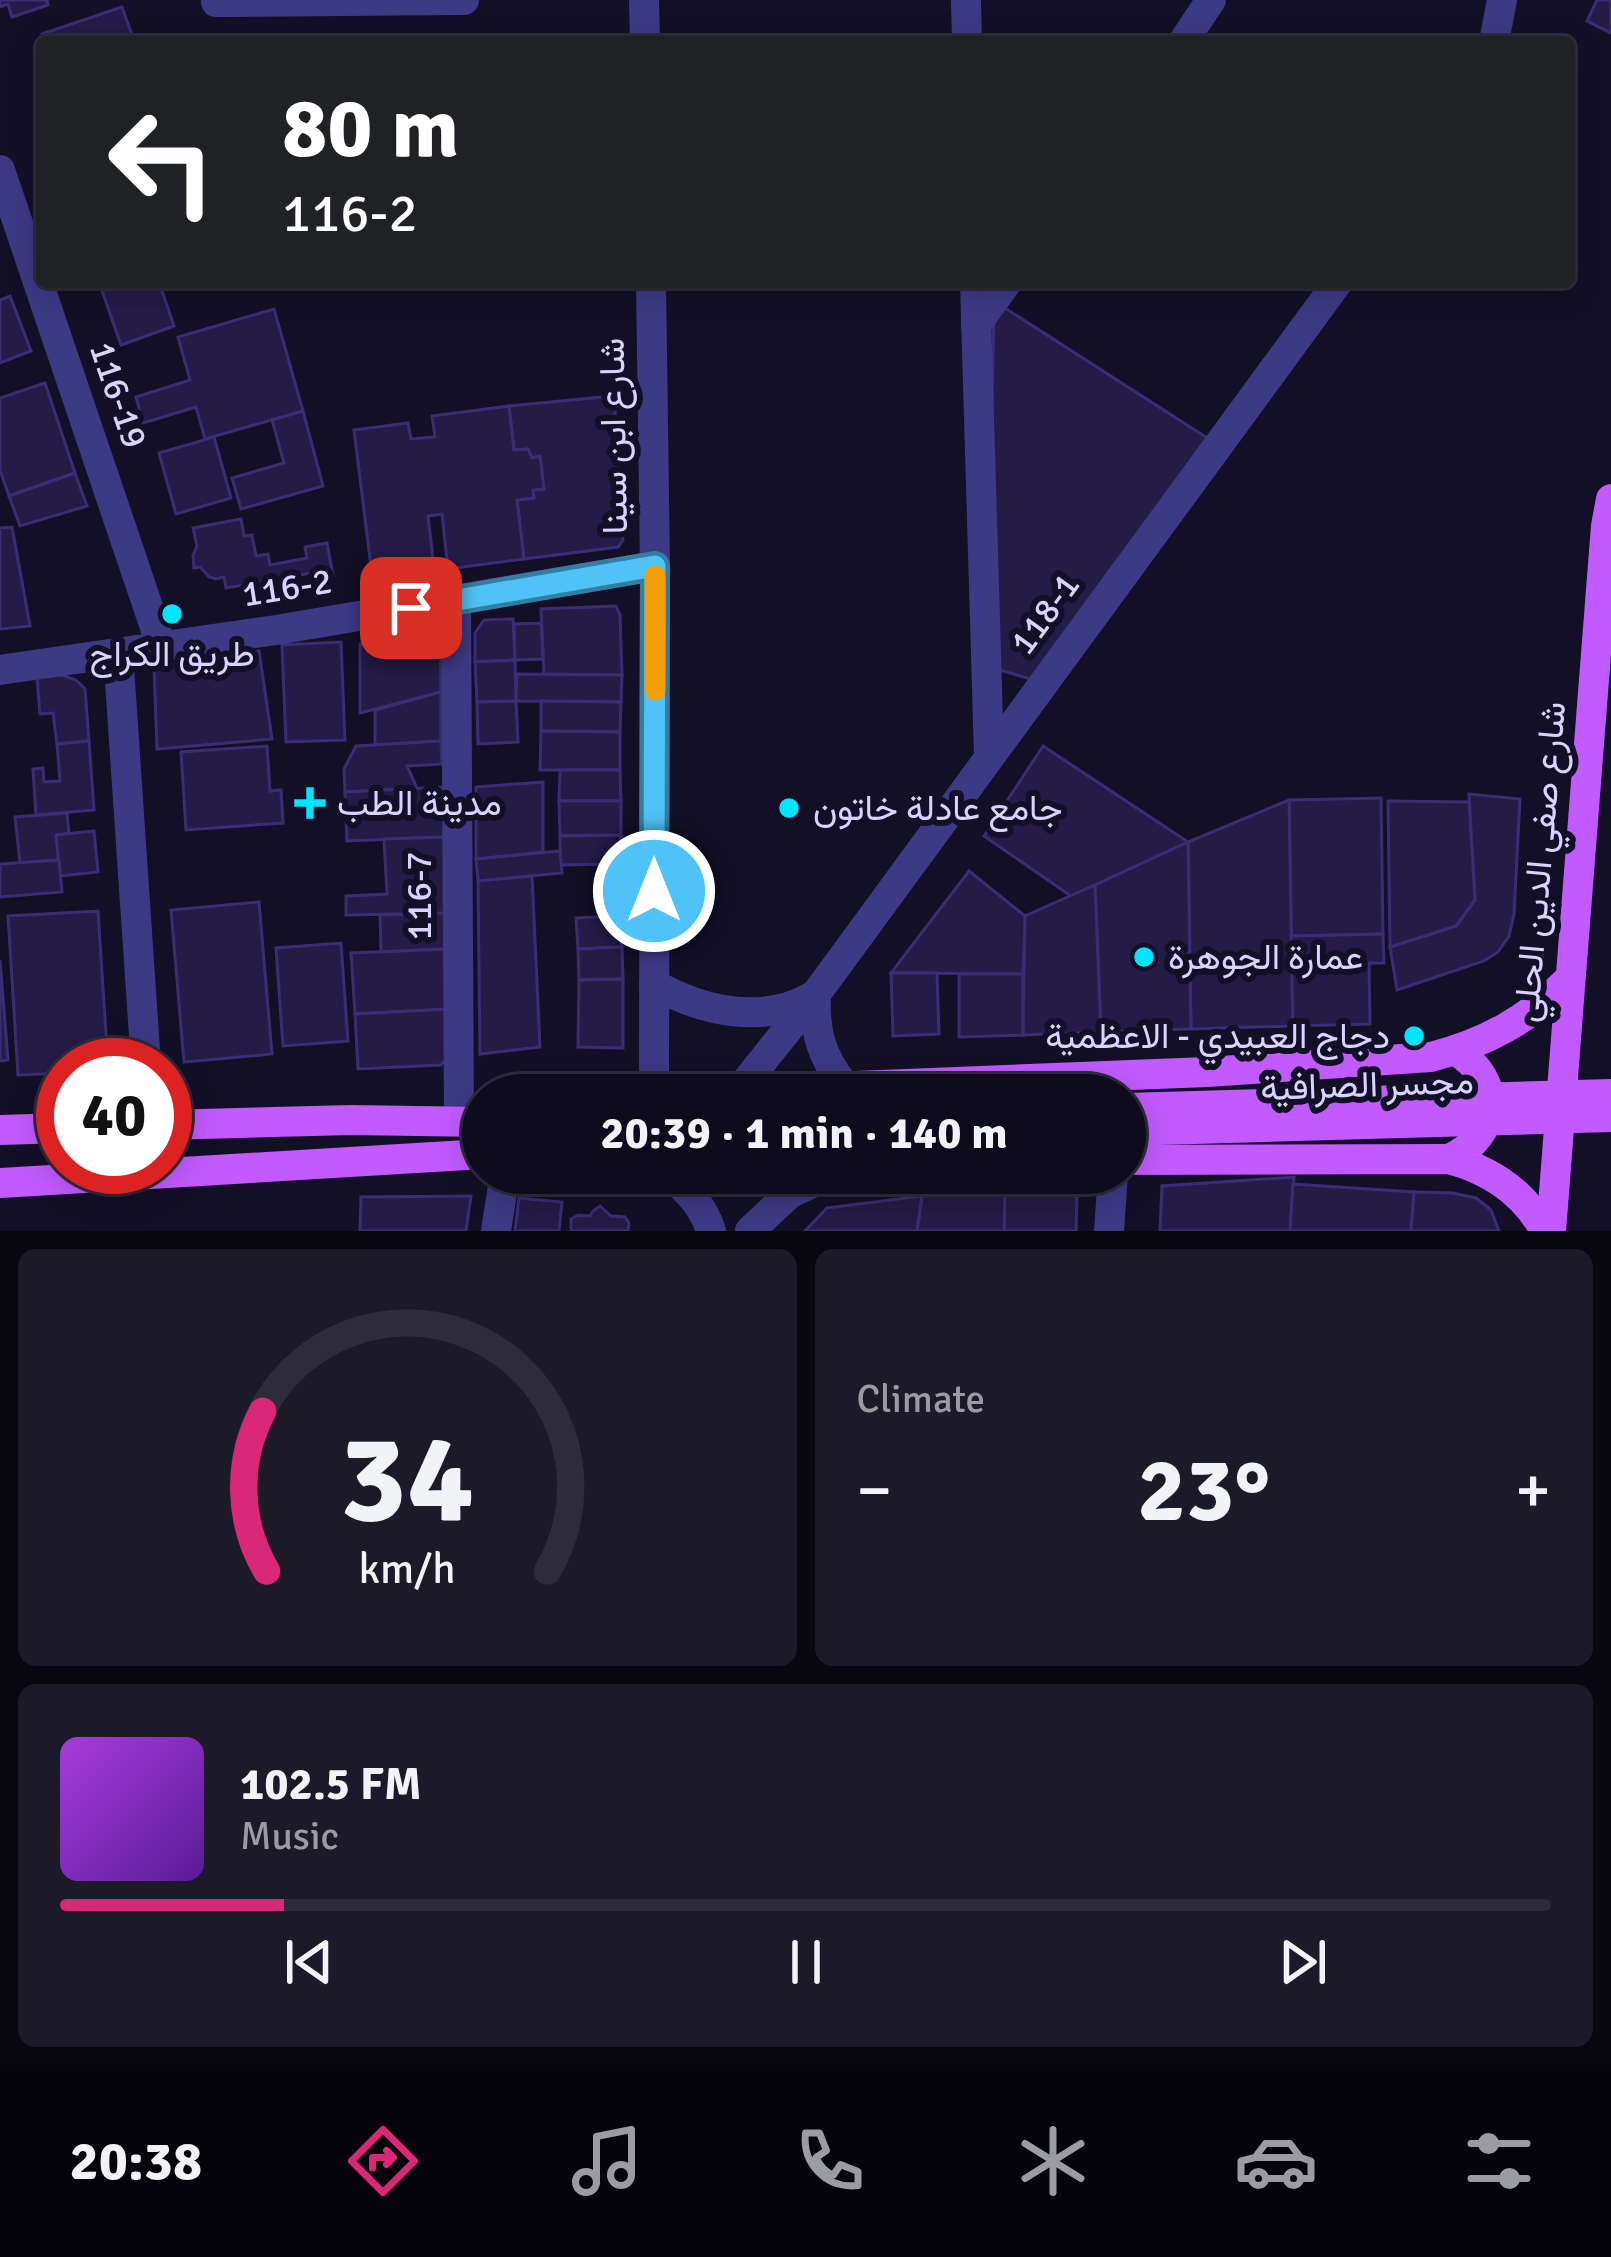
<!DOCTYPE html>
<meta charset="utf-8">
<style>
body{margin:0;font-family:Signika,Vazirmatn,sans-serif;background:#1c1929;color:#f1f3f6;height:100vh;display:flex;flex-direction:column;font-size:45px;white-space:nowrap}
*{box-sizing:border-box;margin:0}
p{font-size:39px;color:#9b9ba3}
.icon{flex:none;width:66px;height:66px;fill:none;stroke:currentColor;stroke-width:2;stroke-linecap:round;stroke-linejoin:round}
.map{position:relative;height:1231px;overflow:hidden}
.panel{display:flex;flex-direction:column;gap:18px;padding:18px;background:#08060f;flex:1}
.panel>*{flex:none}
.hud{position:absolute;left:36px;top:36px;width:1539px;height:252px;border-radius:12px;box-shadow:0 6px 30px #0003,0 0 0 3px #2e2b3b;background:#202124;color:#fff;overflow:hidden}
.speed{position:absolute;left:36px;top:1038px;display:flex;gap:24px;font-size:60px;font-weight:700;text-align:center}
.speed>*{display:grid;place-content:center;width:156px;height:156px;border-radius:50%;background:#0e0b1c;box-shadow:0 6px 30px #0003,0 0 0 3px #2e2b3b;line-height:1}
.speed .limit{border:18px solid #d22;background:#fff;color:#111}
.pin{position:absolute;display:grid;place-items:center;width:102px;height:102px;color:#fff;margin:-51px;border-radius:24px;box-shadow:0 6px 18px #0006}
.me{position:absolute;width:132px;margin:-66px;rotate:0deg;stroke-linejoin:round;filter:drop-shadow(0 0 9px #0008)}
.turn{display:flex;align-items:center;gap:42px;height:252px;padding:0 48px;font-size:54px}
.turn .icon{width:156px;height:156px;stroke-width:2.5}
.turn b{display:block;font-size:84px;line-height:102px}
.big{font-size:90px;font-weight:800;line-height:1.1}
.panel .card{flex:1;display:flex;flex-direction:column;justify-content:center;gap:18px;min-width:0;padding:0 42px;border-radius:18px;background:#1c1929}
.panel .dial{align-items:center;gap:0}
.dial svg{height:312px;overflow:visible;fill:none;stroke:#2e2b3b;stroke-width:7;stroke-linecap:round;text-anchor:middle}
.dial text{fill:#f1f3f6;stroke:none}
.song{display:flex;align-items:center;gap:36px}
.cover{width:144px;height:144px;border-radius:18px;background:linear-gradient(135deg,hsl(280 70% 55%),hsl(270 70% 35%))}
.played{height:12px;border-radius:6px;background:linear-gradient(90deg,#db2777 15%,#2e2b3b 15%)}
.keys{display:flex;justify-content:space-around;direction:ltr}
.heat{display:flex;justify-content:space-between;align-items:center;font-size:66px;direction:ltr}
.panel .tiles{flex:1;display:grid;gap:18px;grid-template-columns:1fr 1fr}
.card:last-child{grid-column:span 2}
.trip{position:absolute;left:462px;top:1074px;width:684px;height:120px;border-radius:60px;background:#0e0b1c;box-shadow:0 6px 30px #0003,0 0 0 3px #2e2b3b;font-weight:800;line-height:120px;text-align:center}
.tabs{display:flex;height:192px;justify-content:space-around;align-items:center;background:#06040b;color:#9b9ba3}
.tabs .icon{width:84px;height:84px}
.tabs .on{color:#db2777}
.tabs b{font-size:54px;color:#f1f3f6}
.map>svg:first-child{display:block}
</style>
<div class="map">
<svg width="1611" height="1231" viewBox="0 0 1611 1231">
<rect width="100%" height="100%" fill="#130f26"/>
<!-- building -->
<g fill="#241b47" stroke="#3b2d73" stroke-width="3">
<polygon points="0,0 47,0 48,5 12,17 8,4 0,7"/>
<polygon points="1597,0 1611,0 1611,33 1587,21"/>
<polygon points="122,7 132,35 112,42 45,42 42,34"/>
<polygon points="108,282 159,282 174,326 121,345 100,285"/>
<polygon points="10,296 31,351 0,363 0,300"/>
<polygon points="994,301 1218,445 1043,683 987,666"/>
<polygon points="274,309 303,411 205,439 196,407 143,423 136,397 190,380 178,337"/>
<polygon points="45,383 75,473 9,496 0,470 0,398"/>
<polygon points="614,396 623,540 618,547 524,559 517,500 534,498 533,490 544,489 540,456 532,458 528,449 514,450 509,406"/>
<polygon points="509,406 514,450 528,449 532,458 540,456 544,489 533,490 534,498 517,500 524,559 448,569 442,514 428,516 433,559 371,567 354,430 408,423 411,439 435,437 432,416"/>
<polygon points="303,411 323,486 241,509 232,478 284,463 272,420"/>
<polygon points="214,437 231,498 176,514 159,453"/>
<polygon points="75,473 87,506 20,526 9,496"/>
<polygon points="241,519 244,536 252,535 256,556 268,554 270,565 307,558 305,547 327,543 333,576 318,578 317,572 226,588 224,577 216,579 209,577 200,567 194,568 193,555 197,546 193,528"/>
<polygon points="12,527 30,626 0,629 0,528"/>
<polygon points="616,606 620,615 622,675 544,674 541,609"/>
<polygon points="513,619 515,660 475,662 475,633 484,620"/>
<polygon points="541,623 543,659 515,660 514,624"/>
<polygon points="440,630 441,692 360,713 360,644"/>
<polygon points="341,642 345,740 286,742 282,645"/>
<polygon points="259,651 272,739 157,749 154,667"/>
<polygon points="515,660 516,701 477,702 475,662"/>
<polygon points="517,674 622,675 621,702 516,701"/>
<polygon points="62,675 76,680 85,689 89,741 57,744 53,713 40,714 37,677"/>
<polygon points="441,692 441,741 375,745 375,710"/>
<polygon points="516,701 518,742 478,744 477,702"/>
<polygon points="541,701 621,702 620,732 541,731"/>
<polygon points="541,731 620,732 620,770 540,770"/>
<polygon points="89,741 94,810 36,815 33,769 43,768 44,782 60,781 57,744"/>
<polygon points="441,741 442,764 407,766 417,788 345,792 344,769 356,746"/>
<polygon points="267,746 270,791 281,790 283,823 186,830 181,752"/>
<polygon points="1043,746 1188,842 1071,896 984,836"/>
<polygon points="560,770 620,770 621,801 559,801"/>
<polygon points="543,782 543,852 476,859 476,787"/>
<polygon points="443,787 445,837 347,841 345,792"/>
<polygon points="1469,794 1520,799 1514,914 1509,936 1498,952 1484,961 1397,990 1390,947 1456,926 1475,900"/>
<polygon points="1381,798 1383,934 1291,936 1289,800"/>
<polygon points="1289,800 1293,1026 1191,1029 1188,842"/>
<polygon points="559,801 621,801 621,835 560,836"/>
<polygon points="1388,801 1469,802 1475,900 1456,926 1390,947"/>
<polygon points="67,813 69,833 56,835 59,860 20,863 15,817"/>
<polygon points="94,831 98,872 60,876 56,835"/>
<polygon points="621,835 621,864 560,865 560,836"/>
<polygon points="445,837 446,913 346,915 346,896 387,894 384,839"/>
<polygon points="1188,842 1191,1029 1101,1032 1095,885"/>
<polygon points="560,851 562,873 478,881 476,859"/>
<polygon points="59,860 62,892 0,897 0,864"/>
<polygon points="969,871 1025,916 1023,974 891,973"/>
<polygon points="532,876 540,1047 480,1054 478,881"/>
<polygon points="1095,885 1101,1032 1023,1035 1025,916"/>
<polygon points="259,902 272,1054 184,1062 171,910"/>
<polygon points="98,911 108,1065 63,1065 63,1073 18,1075 8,916"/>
<polygon points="446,913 447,949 381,952 380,915"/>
<polygon points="620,916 622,947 578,949 576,918"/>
<polygon points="1383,934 1384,963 1369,963 1370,1024 1293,1026 1291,936"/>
<polygon points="341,943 348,1041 283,1046 276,948"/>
<polygon points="622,947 623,979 579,980 578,949"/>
<polygon points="447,949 448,1009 355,1014 351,953"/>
<polygon points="0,960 8,1060 0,1061"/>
<polygon points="891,973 937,973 939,1034 893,1036"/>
<polygon points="959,974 1023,974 1023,1035 959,1037"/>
<polygon points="623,979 623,1048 578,1047 579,980"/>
<polygon points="448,1009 450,1054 441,1065 358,1069 355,1014"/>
<polygon points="1294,1177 1290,1231 1160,1231 1162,1186"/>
<polygon points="1293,1184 1414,1192 1411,1231 1290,1231"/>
<polygon points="1005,1190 1067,1191 1077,1198 1076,1231 1004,1231"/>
<polygon points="1005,1190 1004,1231 917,1231 922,1196"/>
<polygon points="1414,1192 1453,1193 1476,1198 1491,1210 1499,1231 1411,1231"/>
<polygon points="471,1196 466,1231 360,1231 361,1197"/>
<polygon points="922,1196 917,1231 805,1231 827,1208"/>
<polygon points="519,1198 562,1202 559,1231 515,1231"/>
<polygon points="600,1206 611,1216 625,1217 629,1223 628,1231 571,1231 571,1219 578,1215 590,1216 593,1211"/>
</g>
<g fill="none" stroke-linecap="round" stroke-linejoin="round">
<!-- minor -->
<g stroke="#3d3a85" stroke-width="30">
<polyline points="644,0 645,42"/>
<polyline points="966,0 967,42"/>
<polyline points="216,2 464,0"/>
<polyline points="1183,42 1211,0"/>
<polyline points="1494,42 1502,0"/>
<polyline points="0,170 161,645"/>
<polyline points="651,282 655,566 654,1093"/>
<polyline points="975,282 989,756"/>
<polyline points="976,325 1007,282"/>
<polyline points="456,601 459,1118"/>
<polyline points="118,652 146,1065"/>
<polyline points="0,670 276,630 655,566"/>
<path d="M654,984C701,1011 762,1025 811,997"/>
<path d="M816,994C814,1031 821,1056 844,1085"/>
<polyline points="740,1089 816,994 1338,282"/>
<path d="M667,1174C688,1190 703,1206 711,1231"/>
<polyline points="496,1231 505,1173"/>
<polyline points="750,1231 789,1194 834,1173"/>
<polyline points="1109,1231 1113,1173"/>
</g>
<!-- major -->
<g stroke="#c25bff" stroke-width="30">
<path d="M628,1095L1207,1072L1431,1057C1486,1043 1529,1019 1569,979"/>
<polyline points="165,1125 351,1120 483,1122"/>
<polyline points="0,1130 63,1128"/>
<path d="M1449,1159C1499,1136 1504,1080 1456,1051"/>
<path d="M1125,1160L1449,1159C1490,1170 1524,1192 1545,1231"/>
<polyline points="572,1173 756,1173"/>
<polyline points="0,1183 483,1154"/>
<polyline points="1551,1231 1606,526 1611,499"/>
</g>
<!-- major-bridge -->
<g stroke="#c25bff" stroke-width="30">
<polyline points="1125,1108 1611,1094"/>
<polyline points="1125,1131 1611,1117"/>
</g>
</g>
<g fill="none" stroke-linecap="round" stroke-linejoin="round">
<defs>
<polyline id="route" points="411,608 655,566 654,891"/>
</defs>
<!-- route casing -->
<use href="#route" stroke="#337fa1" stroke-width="30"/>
<!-- route -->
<use href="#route" stroke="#4fc3f7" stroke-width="21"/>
<!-- slow -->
<polyline stroke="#f59e0b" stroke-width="21" points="655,690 655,576"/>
</g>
<!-- markers -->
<g fill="#00e5ff" stroke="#130f26" stroke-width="4.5">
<circle cx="172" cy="614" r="12"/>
<path d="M304 785h12v12h12v12h-12v12h-12v-12h-12v-12h12z"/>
<circle cx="789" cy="808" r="12"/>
<circle cx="1144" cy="957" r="12"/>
<circle cx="1414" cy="1036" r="12"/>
</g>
<g text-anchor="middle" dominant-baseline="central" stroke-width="12" stroke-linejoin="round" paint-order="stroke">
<!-- street labels -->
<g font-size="36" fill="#d9d4ff" stroke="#130f26">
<text transform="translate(118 395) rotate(71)">116-19</text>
<text transform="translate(614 436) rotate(-91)">شارع ابن سينا</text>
<text transform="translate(287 588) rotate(-9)">116-2</text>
<text transform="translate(1045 614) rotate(-54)">118-1</text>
<text transform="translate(1540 862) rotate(-85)">شارع صفي الدين الحلي</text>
<text transform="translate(419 896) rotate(-90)">116-7</text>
<text transform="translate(1367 1085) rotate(-2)">مجسر الصرافية</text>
</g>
<!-- poi labels -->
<g font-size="36" fill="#d9d4ff" stroke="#130f26" text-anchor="start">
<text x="172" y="654" text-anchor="middle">طريق الكراج</text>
<text x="337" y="803">مدينة الطب</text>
<text x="813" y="808">جامع عادلة خاتون</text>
<text x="1168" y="957">عمارة الجوهرة</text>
<text x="1390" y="1036" text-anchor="end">دجاج العبيدي - الاعظمية</text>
</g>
</g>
</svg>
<div class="speed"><div class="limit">40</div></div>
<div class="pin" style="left:411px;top:608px;background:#d93025"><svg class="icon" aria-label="arrive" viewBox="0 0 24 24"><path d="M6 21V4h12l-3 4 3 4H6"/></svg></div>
<svg class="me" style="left:654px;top:891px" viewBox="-20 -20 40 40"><circle r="17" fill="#4fc3f7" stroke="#fff" stroke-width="3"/><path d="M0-11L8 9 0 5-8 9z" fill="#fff"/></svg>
<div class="trip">20:39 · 1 min · 140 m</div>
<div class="hud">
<div class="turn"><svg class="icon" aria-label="left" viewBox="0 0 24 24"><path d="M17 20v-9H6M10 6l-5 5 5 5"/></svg><div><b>80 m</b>116-2</div></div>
</div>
</div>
<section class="panel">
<div class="tiles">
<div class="card dial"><svg viewBox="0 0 100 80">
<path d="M14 69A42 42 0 1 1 86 69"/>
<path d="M14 69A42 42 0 0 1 13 28" stroke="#db2777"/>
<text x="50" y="56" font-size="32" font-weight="700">34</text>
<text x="50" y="72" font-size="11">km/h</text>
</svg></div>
<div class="card"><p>Climate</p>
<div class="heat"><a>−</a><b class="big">23°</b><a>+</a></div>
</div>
<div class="card">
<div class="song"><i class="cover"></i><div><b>102.5 FM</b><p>Music</p></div></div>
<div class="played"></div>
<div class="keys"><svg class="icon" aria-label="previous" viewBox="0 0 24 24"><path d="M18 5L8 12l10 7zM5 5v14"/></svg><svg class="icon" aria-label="pause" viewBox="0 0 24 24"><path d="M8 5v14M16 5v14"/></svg><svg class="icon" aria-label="next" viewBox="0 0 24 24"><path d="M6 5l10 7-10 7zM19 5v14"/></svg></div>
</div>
</div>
</section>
<nav class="tabs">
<b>20:38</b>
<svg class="icon on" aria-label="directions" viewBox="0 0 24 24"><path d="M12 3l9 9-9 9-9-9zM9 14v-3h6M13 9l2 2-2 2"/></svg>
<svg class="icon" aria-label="music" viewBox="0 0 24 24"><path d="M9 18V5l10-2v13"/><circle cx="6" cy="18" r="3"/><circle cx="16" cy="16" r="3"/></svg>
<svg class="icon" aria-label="phone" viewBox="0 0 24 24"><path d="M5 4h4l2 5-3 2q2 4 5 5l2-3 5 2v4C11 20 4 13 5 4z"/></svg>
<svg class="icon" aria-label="climate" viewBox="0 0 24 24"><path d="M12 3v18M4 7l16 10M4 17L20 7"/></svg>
<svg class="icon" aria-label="car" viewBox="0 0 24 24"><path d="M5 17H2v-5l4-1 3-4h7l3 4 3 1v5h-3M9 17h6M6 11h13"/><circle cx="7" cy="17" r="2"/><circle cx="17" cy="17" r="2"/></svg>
<svg class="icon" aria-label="filters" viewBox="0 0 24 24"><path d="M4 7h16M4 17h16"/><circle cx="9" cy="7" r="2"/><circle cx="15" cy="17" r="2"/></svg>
</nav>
